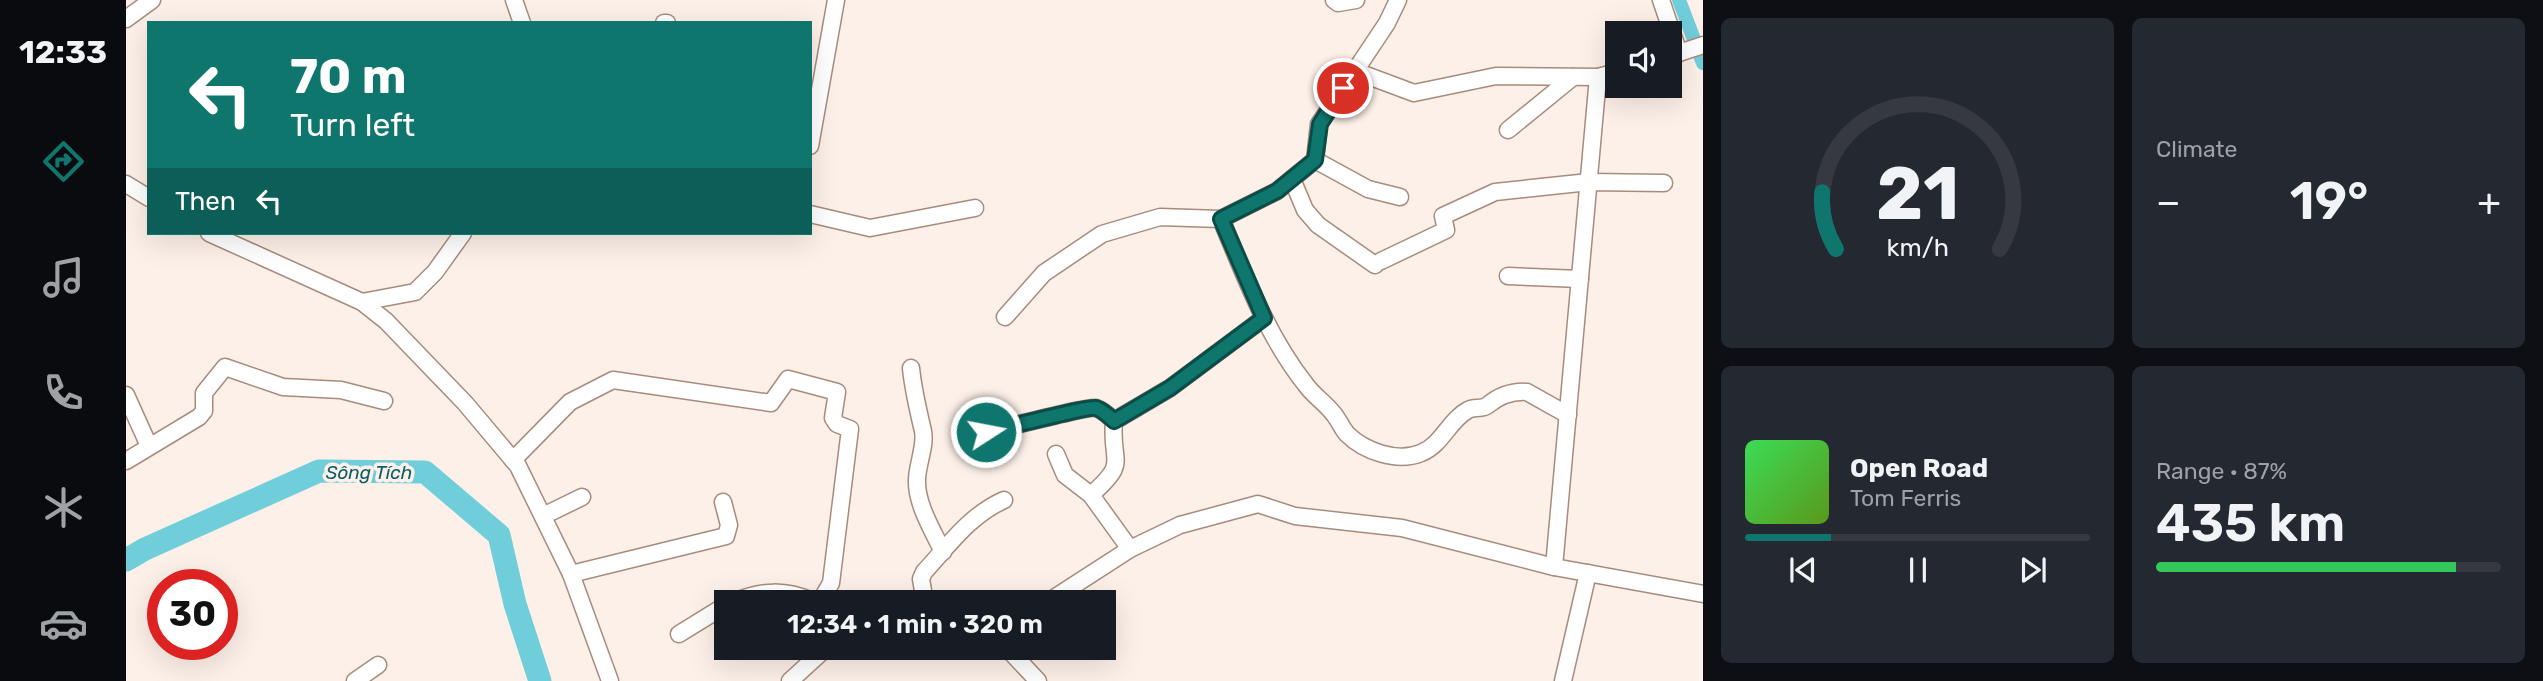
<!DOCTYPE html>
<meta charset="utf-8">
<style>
body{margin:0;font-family:Rubik,sans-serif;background:#242831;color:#f1f3f6;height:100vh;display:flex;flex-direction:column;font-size:26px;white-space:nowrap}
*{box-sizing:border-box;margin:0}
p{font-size:23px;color:#9ea1a6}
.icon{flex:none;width:38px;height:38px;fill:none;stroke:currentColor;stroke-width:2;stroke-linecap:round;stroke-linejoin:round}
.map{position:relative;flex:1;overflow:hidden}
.side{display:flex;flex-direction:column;gap:18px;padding:18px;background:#0d0f14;width:840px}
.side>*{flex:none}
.guide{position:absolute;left:21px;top:21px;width:665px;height:214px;border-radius:0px;box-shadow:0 7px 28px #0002;background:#0f766e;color:#fff;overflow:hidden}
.controls{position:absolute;left:1479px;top:21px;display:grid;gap:14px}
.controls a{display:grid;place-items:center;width:77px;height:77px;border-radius:0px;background:#171b24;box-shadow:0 7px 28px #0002;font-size:35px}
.speed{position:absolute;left:21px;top:569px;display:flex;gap:14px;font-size:35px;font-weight:700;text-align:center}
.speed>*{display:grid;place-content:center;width:91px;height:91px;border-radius:50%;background:#171b24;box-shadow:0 7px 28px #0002;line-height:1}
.speed .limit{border:10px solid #d22;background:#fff;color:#111}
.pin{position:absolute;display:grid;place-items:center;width:60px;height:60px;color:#fff;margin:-30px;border:4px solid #fff;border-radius:50%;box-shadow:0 2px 7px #0007}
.me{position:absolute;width:77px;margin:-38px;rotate:79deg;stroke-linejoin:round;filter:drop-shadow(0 0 5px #0008)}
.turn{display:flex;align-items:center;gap:24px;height:147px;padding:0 28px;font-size:32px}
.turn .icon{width:91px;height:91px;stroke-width:2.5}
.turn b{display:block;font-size:49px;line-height:60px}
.then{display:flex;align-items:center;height:66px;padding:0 28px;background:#0003;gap:14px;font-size:26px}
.big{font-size:52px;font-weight:600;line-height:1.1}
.side .widget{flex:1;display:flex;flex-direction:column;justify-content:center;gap:10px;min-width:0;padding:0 24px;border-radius:10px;background:#242831}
.side .dial{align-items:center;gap:0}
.dial svg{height:182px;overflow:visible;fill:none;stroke:#363941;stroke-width:7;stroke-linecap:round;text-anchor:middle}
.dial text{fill:#f1f3f6;stroke:none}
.song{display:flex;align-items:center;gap:21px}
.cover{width:84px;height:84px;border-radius:10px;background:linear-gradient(135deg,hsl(130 70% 55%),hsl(90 70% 35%))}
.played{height:7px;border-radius:4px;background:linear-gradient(90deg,#0f766e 25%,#363941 25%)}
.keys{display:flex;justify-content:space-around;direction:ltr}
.heat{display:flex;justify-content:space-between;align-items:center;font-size:38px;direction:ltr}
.charge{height:10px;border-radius:5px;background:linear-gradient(90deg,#34c759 87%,#363941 0)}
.side .tiles{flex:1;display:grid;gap:18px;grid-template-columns:repeat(2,1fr)}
.trip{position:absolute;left:588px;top:590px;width:402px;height:70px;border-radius:0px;background:#171b24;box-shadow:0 7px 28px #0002;font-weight:600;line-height:70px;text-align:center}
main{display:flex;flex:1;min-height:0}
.menu{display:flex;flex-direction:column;width:126px;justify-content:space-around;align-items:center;background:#090b0e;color:#9ea1a6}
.menu .icon{width:49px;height:49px}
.menu .selected{color:#0f766e}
.menu b{font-size:32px;color:#f1f3f6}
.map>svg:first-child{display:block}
</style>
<main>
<nav class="menu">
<b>12:33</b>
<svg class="icon selected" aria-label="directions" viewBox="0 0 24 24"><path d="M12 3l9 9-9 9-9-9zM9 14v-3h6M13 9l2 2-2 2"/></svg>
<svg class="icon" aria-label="music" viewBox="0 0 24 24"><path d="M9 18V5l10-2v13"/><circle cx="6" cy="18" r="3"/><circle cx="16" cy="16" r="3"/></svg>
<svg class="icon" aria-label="phone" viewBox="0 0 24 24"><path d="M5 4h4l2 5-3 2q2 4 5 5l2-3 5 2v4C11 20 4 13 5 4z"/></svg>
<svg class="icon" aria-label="climate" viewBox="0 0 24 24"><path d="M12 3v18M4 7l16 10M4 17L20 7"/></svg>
<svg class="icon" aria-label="car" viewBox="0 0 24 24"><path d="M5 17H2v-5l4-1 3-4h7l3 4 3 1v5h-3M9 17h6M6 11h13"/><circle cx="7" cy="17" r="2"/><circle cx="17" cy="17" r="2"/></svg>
</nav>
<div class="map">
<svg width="1577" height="681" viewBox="0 0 1577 681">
<rect width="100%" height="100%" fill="#fdf0e9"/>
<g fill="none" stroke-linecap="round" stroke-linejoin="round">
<!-- canal -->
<polyline stroke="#70ceda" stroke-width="14" points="1553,0 1577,63"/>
<!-- river -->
<polyline stroke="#70ceda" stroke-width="23" points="0,560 19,549 193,471 299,472 373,535 389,604 414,681"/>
<defs>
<g id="minor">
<polyline points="388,0 396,23"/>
<polyline points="1208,0 1212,3 1230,0"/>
<polyline points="1535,0 1553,53 1544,56"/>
<polyline points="0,19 26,0"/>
<polyline points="538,23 541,23"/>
<polyline points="1553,53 1577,45"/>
<polyline points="1229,71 1261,23 1272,0"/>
<polyline points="1382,130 1447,77"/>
<polyline points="684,146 710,0"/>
<polyline points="1189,160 1242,189 1274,197"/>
<polyline points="1166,179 1179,210 1192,225 1249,265"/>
<polyline points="0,184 23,198"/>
<polyline points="684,214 744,228 849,208"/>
<path d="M1095,219C1119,276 1141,336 1180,385C1187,395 1198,402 1206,412C1212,418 1215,427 1221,434C1238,451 1271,463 1295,453C1316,445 1323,420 1342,410C1348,406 1356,410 1362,405C1373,396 1386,391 1401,392L1442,415"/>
<polyline points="83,233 236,302 260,321 339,403 392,466 445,574 484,681"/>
<polyline points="1255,261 1320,230 1317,216 1369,192 1463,182 1538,183"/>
<polyline points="1382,276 1454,279"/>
<polyline points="236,302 289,292 309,272 337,233"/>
<polyline points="879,317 918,273 976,234 1034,217 1095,219 1151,191 1189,160 1193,124 1229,71 1288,93 1370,76 1472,77 1491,72"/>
<path d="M785,368C787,389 792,410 797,431C800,446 791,465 791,480C790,504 807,531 817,552"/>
<polyline points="0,395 23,446"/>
<path d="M860,432C876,429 962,406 970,408C976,410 983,416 988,421"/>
<polyline points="930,454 939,475 965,495"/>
<polyline points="387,460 444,402 487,380 645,403 662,379 711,392 707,418 711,424 724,429 705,583 694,602"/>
<polyline points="0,461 73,417 78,411 78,393 99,367 157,387 215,390 258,401"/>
<polyline points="417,516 456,497"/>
<path d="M1004,549L965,495C1004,460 984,465 988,421L1044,388L1138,318"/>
<polyline points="1428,567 1472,77"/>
<polyline points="445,574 600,536 603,525 597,502"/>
<path d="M608,602C636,590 660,589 688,602"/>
<path d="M799,602L795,579L798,572C823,545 844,515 878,500"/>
<polyline points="922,602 1004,549 1054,525 1132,504 1169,516 1276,528 1428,567 1577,594"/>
<polyline points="553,634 600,605"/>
<polyline points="881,648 912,681"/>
<polyline points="229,681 252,665"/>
<polyline points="664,681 700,648"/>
<polyline points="1437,681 1462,573"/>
</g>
</defs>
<!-- minor casing -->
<use href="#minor" stroke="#a88b7c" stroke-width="19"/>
<!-- minor -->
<use href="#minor" stroke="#fff" stroke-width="16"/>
</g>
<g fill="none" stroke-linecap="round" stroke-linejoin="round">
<defs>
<path id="route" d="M860,432C876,429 962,406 970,408C976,410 983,416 988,421L1044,388L1138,318L1095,219L1151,191L1189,160L1194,124L1217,88"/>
</defs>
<!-- route casing -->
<use href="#route" stroke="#0a4d48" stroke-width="18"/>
<!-- route -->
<use href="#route" stroke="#0f766e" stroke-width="12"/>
</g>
<g text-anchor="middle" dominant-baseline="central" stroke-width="7" stroke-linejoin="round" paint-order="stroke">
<!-- water labels -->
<g font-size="19" font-style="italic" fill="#0a5e66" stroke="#fdf0e9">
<text x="243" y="472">Sông Tích</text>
</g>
</g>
</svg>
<div class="controls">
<a><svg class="icon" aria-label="sound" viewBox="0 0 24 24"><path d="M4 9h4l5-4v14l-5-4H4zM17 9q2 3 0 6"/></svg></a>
</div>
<div class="speed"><div class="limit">30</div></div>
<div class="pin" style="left:1217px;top:88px;background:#d93025"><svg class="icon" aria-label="arrive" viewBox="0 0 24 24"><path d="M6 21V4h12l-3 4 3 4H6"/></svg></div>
<svg class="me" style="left:860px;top:432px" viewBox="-20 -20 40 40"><circle r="17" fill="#0f766e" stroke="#fff" stroke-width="3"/><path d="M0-11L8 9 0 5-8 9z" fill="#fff"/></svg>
<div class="trip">12:34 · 1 min · 320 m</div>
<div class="guide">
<div class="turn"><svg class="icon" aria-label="left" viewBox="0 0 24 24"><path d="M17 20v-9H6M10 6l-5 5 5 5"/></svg><div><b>70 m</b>Turn left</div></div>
<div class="then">Then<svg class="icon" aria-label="left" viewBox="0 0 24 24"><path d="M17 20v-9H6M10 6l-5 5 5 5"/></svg></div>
</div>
</div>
<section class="side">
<div class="tiles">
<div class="widget dial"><svg viewBox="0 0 100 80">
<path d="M14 69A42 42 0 1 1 86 69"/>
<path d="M14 69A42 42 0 0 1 8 44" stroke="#0f766e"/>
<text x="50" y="56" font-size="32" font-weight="700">21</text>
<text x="50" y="72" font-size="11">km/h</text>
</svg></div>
<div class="widget"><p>Climate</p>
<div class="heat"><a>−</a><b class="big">19°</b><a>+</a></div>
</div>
<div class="widget">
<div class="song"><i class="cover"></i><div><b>Open Road</b><p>Tom Ferris</p></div></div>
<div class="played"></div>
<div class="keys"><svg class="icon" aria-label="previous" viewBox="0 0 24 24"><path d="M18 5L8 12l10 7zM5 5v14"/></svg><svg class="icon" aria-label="pause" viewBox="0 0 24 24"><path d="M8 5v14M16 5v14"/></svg><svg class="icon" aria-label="next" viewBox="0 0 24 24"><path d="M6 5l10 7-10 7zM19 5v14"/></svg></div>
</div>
<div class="widget"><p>Range · 87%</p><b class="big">435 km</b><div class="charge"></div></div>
</div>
</section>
</main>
